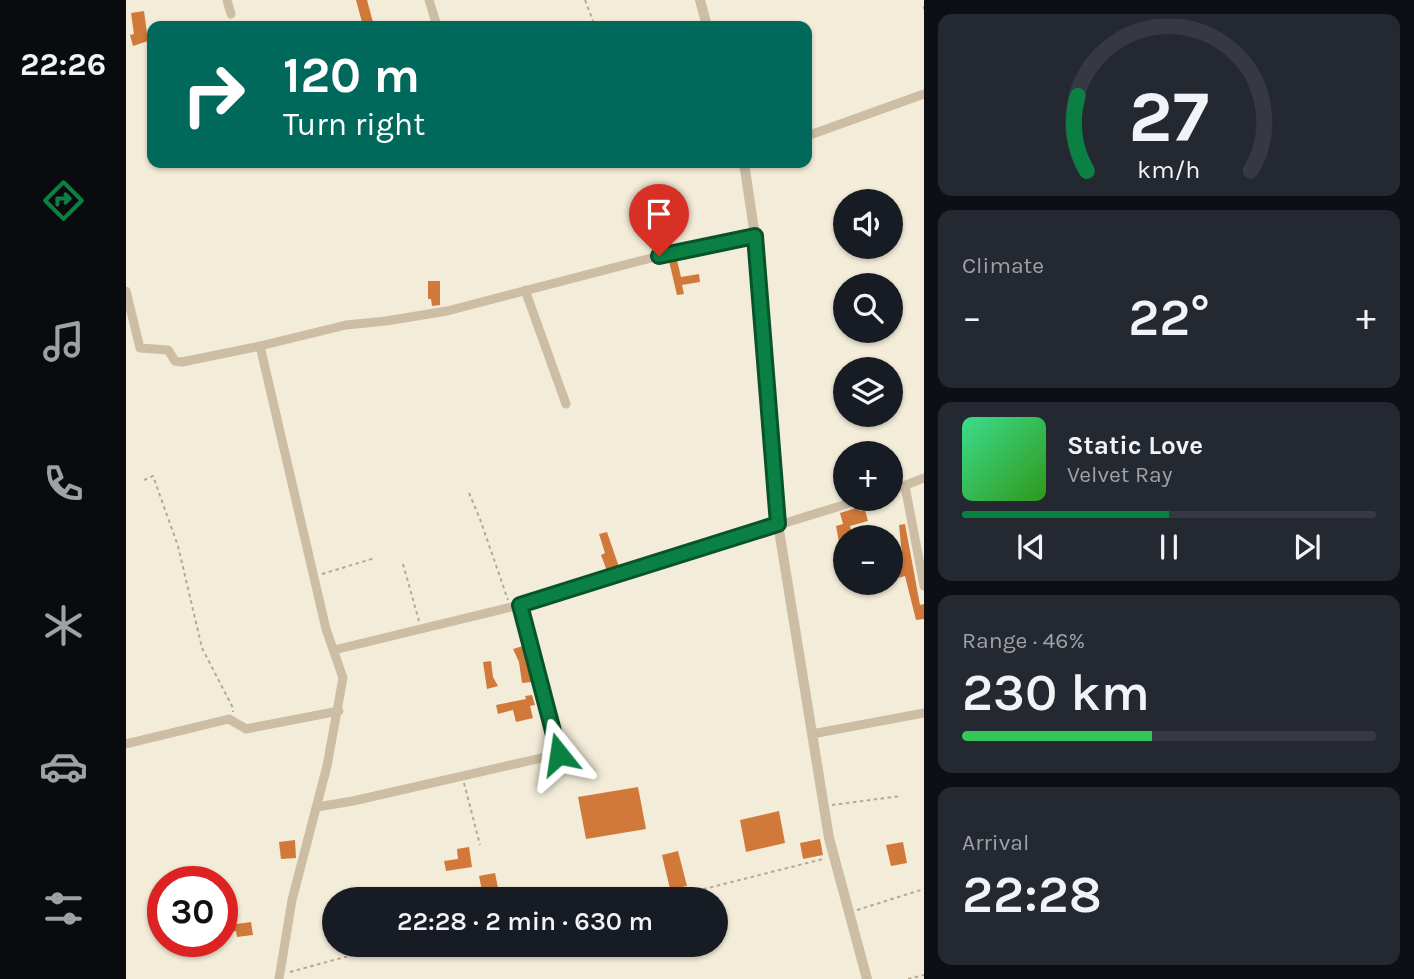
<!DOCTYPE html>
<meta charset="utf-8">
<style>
body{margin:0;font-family:Karla,sans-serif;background:#242831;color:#f1f3f6;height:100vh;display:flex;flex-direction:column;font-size:26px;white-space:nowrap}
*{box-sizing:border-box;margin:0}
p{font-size:23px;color:#9ea1a6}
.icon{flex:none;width:38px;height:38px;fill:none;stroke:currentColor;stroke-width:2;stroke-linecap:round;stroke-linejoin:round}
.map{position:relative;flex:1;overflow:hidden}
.side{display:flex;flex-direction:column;gap:14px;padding:14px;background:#0d0f14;width:490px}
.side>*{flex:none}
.guide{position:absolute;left:21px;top:21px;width:665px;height:147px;border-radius:14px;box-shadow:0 2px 5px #0004;background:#00695c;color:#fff;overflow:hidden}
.controls{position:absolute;left:707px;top:189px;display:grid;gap:14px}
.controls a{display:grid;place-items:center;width:70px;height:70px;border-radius:50%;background:#171b24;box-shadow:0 2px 5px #0004;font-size:35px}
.speed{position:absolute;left:21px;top:866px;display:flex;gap:14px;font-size:35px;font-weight:700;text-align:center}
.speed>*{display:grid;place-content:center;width:91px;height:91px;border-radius:50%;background:#171b24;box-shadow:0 2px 5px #0004;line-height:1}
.speed .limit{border:10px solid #d22;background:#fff;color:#111}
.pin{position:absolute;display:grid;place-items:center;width:60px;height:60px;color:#fff;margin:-72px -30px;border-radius:50% 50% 50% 0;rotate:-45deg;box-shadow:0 0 7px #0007}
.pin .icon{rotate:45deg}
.me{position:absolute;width:77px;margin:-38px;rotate:345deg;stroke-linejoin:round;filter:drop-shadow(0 0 5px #0008)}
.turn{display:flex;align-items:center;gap:24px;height:147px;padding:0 21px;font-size:32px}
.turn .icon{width:91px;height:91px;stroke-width:2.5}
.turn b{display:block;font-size:49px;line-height:60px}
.big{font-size:52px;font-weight:600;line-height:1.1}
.side .card{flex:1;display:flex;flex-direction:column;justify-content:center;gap:10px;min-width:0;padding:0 24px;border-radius:14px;background:#242831}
.side .dial{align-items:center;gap:0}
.dial svg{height:182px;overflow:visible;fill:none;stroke:#363941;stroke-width:7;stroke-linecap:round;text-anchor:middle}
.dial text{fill:#f1f3f6;stroke:none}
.song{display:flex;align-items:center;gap:21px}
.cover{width:84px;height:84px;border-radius:10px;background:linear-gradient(135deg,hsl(150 70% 55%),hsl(110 70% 35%))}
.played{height:7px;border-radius:4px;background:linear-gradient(90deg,#0b8043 50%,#363941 50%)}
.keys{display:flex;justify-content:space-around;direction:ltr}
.heat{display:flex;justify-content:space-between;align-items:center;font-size:38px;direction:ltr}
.charge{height:10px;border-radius:5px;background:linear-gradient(90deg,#34c759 46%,#363941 0)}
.trip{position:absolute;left:196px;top:887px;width:406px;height:70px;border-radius:35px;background:#171b24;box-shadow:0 2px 5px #0004;font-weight:600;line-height:70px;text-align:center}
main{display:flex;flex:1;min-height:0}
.tab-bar{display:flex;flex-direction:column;width:126px;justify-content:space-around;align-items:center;background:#090b0e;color:#9ea1a6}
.tab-bar .icon{width:49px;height:49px}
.tab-bar .current{color:#0b8043}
.tab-bar b{font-size:32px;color:#f1f3f6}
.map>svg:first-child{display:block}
</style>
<main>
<nav class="tab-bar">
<b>22:26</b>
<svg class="icon current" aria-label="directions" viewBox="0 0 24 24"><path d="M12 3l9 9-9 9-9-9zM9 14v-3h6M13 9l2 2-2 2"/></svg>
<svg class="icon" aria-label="music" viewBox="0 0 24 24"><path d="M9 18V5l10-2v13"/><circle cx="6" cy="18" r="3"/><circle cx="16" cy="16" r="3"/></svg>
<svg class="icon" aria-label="phone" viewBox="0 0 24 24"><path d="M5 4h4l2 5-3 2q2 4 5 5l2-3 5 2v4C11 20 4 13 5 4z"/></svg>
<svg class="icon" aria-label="climate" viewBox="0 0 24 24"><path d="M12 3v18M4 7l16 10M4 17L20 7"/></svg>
<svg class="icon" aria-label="car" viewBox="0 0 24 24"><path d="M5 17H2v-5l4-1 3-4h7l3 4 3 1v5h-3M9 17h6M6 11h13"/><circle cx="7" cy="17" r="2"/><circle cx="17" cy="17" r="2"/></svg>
<svg class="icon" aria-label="filters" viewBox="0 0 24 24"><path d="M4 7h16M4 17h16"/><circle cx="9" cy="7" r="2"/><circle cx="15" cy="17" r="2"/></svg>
</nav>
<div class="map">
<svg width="798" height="979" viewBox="0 0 798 979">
<rect width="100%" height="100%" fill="#f3ecd9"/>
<!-- building -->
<g fill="#d0793a">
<polygon points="230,0 241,0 248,26 237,26"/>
<polygon points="18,11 22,41 7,46 4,35 8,34 5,13"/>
<polygon points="551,260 555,277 573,274 574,282 556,285 558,294 551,295 543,261"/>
<polygon points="302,281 314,281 314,305 306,306 305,299 302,299"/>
<polygon points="733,507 734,511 739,510 742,521 724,526 727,537 719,537 719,540 713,542 710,526 717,524 714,513"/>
<polygon points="779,524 794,605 798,604 798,619 790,620 779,576 772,578 767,557 776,555 773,525"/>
<polygon points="481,532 493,567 481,571 475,555 479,553 473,534"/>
<polygon points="397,646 406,682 396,683 393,662 387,649"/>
<polygon points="365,661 367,677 372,686 361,689 357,662"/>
<polygon points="406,695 409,705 404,706 407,718 390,722 387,710 372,714 370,705 400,699 399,696"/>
<polygon points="512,787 520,829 460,839 452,797"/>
<polygon points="653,811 659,843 620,852 614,820"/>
<polygon points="694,839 697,855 677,859 674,843"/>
<polygon points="169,840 170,858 155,859 153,842"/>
<polygon points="777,842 781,863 765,866 760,845"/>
<polygon points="343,847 346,867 320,871 318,861 332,859 331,849"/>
<polygon points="552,851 561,886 544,889 536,855"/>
<polygon points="369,873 372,888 356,891 353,876"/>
<polygon points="125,922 127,935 111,937 110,931 96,935 96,926"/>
</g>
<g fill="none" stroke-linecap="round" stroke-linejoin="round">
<!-- path -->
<g stroke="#b8a88e" stroke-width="2" stroke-dasharray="3.5 3.5" stroke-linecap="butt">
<polyline points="459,0 469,26"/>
<polyline points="798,6 798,12"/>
<polyline points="18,480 27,476 52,546 76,648 107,708 107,712"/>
<polyline points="343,493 354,519 382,600"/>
<polyline points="277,564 293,621"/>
<polyline points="196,574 249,558"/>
<polyline points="338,783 354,845"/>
<polyline points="706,805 775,796"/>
<polyline points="550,896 697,859"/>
<polyline points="731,910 798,889"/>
<polyline points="164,972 263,945"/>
<polyline points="782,979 798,975"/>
</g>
<!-- minor -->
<g stroke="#ccbda4" stroke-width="9">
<polyline points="101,0 105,14"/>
<polyline points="303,0 311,26"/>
<polyline points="681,136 798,94"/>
<polyline points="399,290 440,404"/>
<polyline points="0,291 14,348 42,350 49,361 56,362 134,346 200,629 217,678 201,766 166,900 153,979"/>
<polyline points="134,346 220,325 260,321 321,311 533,256 629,236"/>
<polyline points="779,486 798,586"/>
<polyline points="765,491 798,478"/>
<polyline points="208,650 390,606 737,499"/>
<polyline points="686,734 798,713"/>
<polyline points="0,744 103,719 120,729 213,711"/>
<polyline points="191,807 227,801 433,754 393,605"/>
</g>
<!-- tertiary -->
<g stroke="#ccbda4" stroke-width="10">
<polyline points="574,0 581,26"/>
<polyline points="618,163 629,236 652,524 703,838 741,979"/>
</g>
</g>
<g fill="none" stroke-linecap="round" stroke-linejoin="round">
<defs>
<polyline id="route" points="433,754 394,605 652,524 629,236 533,256"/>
</defs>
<!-- route casing -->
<use href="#route" stroke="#07532c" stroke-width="18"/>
<!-- route -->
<use href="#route" stroke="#0b8043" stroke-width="12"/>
</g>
</svg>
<div class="controls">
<a><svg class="icon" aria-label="sound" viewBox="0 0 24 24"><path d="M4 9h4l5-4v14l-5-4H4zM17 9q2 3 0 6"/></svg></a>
<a><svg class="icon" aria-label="search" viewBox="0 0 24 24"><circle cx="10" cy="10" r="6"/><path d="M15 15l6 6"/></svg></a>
<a><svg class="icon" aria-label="layers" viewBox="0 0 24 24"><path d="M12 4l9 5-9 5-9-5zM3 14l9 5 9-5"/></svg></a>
<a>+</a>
<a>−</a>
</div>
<div class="speed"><div class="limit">30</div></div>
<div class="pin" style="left:533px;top:256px;background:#d93025"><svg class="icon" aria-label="arrive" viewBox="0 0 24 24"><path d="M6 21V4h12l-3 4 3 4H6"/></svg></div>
<svg class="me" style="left:433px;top:754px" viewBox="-20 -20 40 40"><path d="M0-17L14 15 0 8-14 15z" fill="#0b8043" stroke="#fff" stroke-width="4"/></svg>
<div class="trip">22:28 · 2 min · 630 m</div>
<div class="guide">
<div class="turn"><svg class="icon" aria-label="right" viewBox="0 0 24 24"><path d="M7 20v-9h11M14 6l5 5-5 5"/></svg><div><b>120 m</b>Turn right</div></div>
</div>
</div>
<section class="side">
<div class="card dial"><svg viewBox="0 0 100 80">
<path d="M14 69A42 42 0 1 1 86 69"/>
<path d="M14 69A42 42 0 0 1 10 36" stroke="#0b8043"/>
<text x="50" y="56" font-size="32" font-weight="700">27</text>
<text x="50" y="72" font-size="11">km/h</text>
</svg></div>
<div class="card"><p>Climate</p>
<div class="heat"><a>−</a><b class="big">22°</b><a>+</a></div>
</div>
<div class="card">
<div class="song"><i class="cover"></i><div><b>Static Love</b><p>Velvet Ray</p></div></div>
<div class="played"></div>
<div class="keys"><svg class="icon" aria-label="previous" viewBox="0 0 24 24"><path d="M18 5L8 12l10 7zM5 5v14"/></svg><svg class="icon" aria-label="pause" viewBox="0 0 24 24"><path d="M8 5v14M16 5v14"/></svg><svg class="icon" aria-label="next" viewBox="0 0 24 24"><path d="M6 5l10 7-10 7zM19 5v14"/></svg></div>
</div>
<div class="card"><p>Range · 46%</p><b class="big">230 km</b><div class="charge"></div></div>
<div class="card"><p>Arrival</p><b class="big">22:28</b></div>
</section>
</main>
